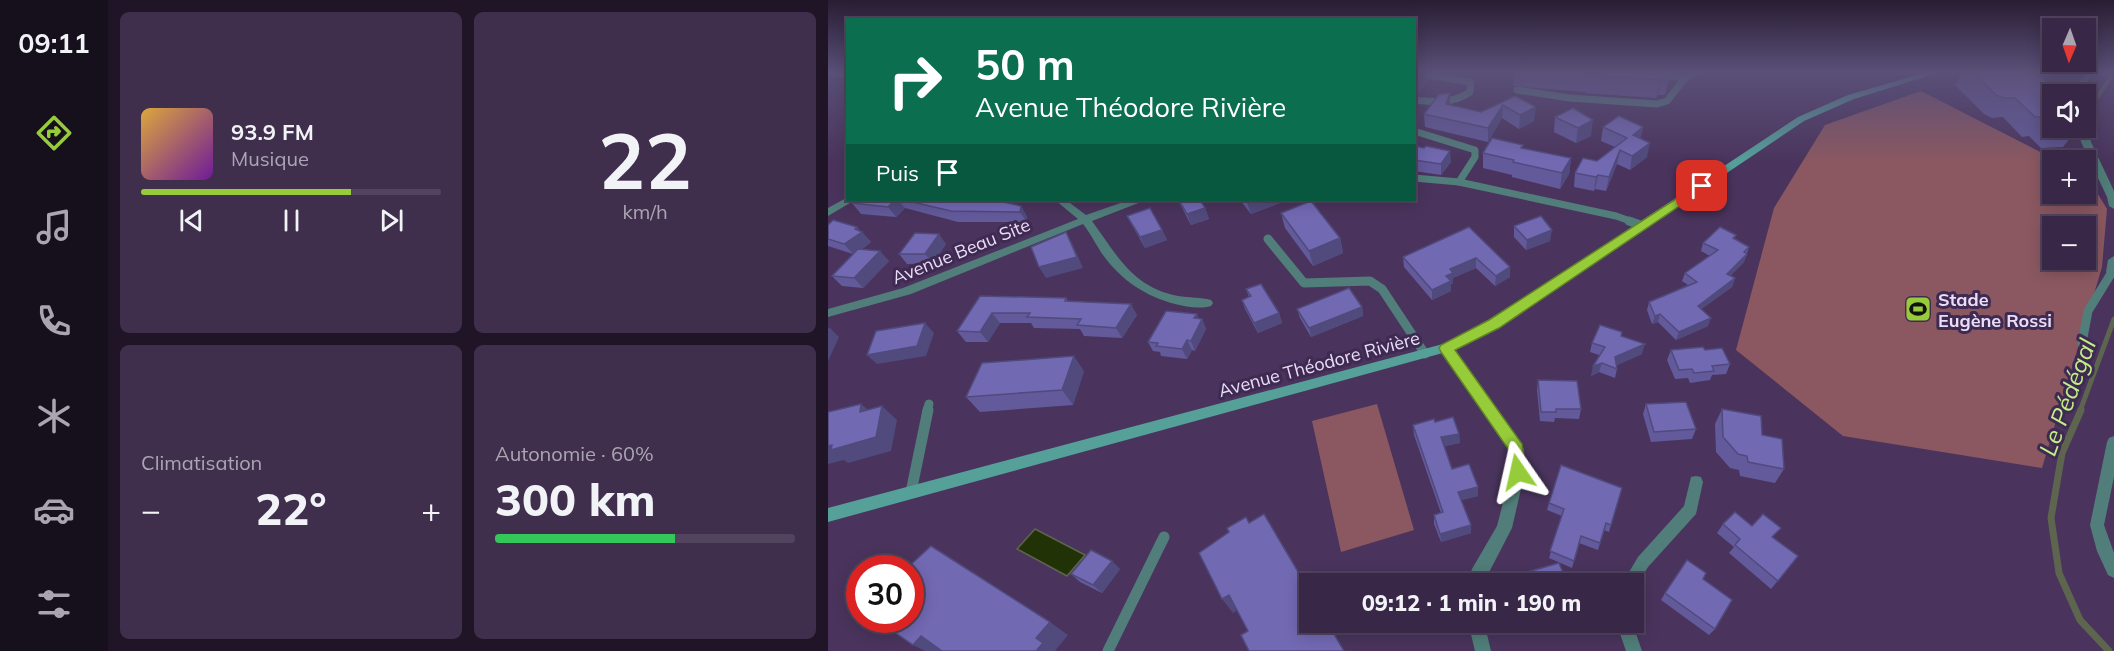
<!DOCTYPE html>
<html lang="fr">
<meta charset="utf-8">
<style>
body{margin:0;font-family:Mulish,sans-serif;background:#3f2f4d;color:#f1f3f6;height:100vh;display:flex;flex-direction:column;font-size:22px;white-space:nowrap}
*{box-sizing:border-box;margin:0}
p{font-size:20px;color:#aba5b3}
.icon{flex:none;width:33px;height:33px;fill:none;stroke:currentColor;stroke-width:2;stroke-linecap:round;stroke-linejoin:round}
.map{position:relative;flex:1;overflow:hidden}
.sheet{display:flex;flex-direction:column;gap:12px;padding:12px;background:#1f1526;width:720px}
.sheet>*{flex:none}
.hud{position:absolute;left:18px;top:18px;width:570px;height:183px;border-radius:0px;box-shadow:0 3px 15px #0003,0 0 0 2px #52445f;background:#0b6e4f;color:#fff;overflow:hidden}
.needle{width:39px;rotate:182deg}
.controls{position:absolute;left:1214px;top:18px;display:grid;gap:12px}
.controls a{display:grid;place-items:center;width:54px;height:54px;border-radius:0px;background:#382746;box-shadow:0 3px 15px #0003,0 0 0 2px #52445f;font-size:30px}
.speed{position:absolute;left:18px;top:555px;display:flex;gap:12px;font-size:30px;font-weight:700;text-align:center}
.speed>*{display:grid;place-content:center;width:78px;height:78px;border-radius:50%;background:#382746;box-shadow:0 3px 15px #0003,0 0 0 2px #52445f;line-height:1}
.speed .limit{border:9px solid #d22;background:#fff;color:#111}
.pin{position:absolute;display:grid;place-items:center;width:51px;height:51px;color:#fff;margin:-26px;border-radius:12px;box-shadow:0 3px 9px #0006}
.me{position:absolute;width:66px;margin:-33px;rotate:349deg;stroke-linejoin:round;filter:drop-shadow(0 0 4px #0008)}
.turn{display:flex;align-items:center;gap:21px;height:126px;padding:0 30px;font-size:27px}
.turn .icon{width:78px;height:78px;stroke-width:2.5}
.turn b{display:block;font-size:42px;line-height:51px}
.then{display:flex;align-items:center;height:57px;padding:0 30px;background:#0003;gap:12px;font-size:22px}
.big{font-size:45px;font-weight:800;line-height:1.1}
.sheet .tile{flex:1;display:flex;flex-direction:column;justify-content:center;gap:9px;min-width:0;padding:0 21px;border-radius:9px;background:#3f2f4d}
.sheet .dial{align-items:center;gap:0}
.dial b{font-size:78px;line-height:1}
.song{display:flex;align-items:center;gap:18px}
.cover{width:72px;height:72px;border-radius:9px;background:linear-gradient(135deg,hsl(40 70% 55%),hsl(280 70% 35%))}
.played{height:6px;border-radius:3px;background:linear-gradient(90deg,#96cc39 70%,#52445f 70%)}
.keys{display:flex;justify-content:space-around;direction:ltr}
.heat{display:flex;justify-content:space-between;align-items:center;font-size:33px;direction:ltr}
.charge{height:9px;border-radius:4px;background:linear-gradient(90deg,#34c759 60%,#52445f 0)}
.sheet .tiles{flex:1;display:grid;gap:12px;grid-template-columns:repeat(2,1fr)}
.trip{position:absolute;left:471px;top:573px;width:345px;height:60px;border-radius:0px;background:#382746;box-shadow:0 3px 15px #0003,0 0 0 2px #52445f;font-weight:800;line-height:60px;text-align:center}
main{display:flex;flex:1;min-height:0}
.tab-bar{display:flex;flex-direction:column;width:108px;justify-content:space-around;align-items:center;background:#16101c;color:#aba5b3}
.tab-bar .icon{width:42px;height:42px}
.tab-bar .current{color:#96cc39}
.tab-bar b{font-size:27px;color:#f1f3f6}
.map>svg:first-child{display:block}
</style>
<main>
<nav class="tab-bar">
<b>09:11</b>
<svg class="icon current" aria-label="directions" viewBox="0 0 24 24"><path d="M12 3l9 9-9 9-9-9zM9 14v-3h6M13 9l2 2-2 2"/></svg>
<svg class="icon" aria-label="music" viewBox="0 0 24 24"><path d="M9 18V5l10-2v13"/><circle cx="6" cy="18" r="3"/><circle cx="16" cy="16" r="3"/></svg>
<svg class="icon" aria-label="phone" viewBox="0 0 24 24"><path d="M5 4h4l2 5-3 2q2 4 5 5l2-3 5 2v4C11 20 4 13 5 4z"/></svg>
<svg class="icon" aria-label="climate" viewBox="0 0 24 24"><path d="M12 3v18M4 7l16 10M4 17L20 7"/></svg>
<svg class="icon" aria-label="car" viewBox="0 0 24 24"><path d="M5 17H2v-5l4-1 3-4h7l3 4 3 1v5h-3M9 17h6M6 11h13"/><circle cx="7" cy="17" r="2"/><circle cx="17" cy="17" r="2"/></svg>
<svg class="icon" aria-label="filters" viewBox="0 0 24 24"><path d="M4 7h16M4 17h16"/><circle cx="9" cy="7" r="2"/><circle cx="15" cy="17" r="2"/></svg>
</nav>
<section class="sheet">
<div class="tiles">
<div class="tile">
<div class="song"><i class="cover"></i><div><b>93.9 FM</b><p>Musique</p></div></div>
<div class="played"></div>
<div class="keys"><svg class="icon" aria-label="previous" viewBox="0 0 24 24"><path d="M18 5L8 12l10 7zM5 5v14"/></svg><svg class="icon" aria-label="pause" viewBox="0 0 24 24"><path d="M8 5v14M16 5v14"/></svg><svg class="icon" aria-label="next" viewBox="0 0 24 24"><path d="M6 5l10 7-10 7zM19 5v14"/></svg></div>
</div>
<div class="tile dial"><b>22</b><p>km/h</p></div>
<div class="tile"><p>Climatisation</p>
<div class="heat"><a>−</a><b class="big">22°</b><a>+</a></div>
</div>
<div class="tile"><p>Autonomie · 60%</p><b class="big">300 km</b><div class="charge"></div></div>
</div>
</section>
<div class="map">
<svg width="1286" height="651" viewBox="0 0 1286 651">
<rect width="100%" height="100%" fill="#4a345d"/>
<!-- green -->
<g fill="#8b5861" fill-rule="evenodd">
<path d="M1093,91L1228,160H1224V194H1257V175L1259,176L1279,209L1274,267L1214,468L1015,436L908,350L946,208L997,125ZM1224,226H1257V260H1224Z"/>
<polygon points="549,404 586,530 513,552 484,421"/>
</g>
<!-- water -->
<polygon fill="#223207" stroke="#5e654f" stroke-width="1.5" points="207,529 257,555 239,576 189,549"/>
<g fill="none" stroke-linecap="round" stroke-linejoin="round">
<!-- stream-far2 -->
<polyline stroke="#5e654f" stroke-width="4" points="1269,98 1286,72"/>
<!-- stream-far1 -->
<polyline stroke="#5e654f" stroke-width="5" points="1252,411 1286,319"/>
<!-- stream -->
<polyline stroke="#5e654f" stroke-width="7" points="1253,410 1234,453 1223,518 1231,573 1252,620 1281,651"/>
<!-- service-far2 -->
<g stroke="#517e7a" stroke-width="7">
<path d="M586,73L643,82L642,92C624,104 607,102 586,100"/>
<polyline points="831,75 857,78 869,72"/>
<polyline points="689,90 742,98 829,104 839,101 857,78"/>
<polyline points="586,131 647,150 647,157 631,182"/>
<polyline points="586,178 631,182 788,216 805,222"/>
</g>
<!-- service-far1 -->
<g stroke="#517e7a" stroke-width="9">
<polyline points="801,221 815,226"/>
<polyline points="440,239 476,283 542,281 554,289 597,354"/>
<polyline points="1254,343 1260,311 1284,272"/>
<polyline points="99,411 101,404"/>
</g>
<!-- service -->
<g stroke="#517e7a" stroke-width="11">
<polyline points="83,492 100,410"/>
<polyline points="280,651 336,537"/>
</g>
<!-- minor -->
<g fill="#517e7a" fill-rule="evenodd">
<polygon points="0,72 20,73 20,78 0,76"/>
<polygon points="1258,72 1266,72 1256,87 1255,94 1247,94 1248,87"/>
<polygon points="1257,126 1261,128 1263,142 1286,191 1286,209 1281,206 1279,197 1253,142 1251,128 1257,128"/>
<polygon points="20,197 20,200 27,200 0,216 0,208"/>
<path d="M227,200H238L258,215L301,200H314L313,202L264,221C289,255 304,287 350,296C361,298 373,297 383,300L385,303L383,306C372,309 358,307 347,304C317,296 293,280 275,255C268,245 263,234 255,224L83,294L0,317V309L75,288L250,219Z"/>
<polygon points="1286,256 1286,278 1282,277 1278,272 1280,260"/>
<polygon points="618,343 622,345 696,449 697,472 684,528 655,584 639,584 644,569 669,526 683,472 682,450 614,351 612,348 614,345"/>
<polygon points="1286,436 1286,477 1276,525 1286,553 1286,578 1280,575 1269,551 1262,525 1279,442 1281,438"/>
<polygon points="868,476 873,477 875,482 868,514 820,567 806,590 806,584 794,584 810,557 856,506 863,477"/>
<polygon points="640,622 656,622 663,651 647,651"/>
<polygon points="788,622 804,622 814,651 798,651"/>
</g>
<!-- secondary -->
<polygon fill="#55a19a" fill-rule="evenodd" points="1099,72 1113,72 1026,99 976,121 670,327 622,351 0,522 0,508 615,344 662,321 970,117 1020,95"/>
</g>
<!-- wall -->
<g fill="#625a9a">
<polygon points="586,72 600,72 600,81 589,94 586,94"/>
<polygon points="685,72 760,72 760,75 841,77 837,95 830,95 828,98 757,93 758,92 685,86"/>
<polygon points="1135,72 1207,72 1224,94 1224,128 1250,128 1235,147 1213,148 1201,136 1194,137 1175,117 1164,118 1156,114 1127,85"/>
<polygon points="687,96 706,121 691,129 674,118 660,142 597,127 596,114 622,105 653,112"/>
<polygon points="745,108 763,136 748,143 726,132 727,117"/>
<polygon points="775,127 815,127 812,139 819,157 802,170 789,164 778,191 767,189 766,191 746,187 747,173 769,161 787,147 773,141"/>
<polygon points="586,147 623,162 613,175 586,171"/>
<polygon points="655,153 743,158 741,174 732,189 684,177 684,175 655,168"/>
<polygon points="28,200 166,200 193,206 199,217 199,222 130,222 77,208 68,217 33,214 24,203"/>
<polygon points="350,200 372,200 377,208 381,219 363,225"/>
<polygon points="412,200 451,200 452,203 423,214"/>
<polygon points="453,213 512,238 515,253 485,266 457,228"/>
<polygon points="299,216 334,230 339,240 317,248"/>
<polygon points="0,225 29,227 32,231 34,232 43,242 33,250 61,261 35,288 14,286 4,276 25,254 0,246"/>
<polygon points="686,226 722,241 698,250 686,237"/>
<polygon points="641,227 682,277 667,286 648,268 625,278 625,283 623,284 623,291 604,300 576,267 575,257"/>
<polygon points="908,235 906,239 921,247 916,262 902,276 907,278 904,287 873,309 880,326 848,340 830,322 824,324 819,310 821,302 860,285 854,281 857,273 882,256 873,251 875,243"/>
<polygon points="118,244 105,263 79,264 71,254"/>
<polygon points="418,289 451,313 454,323 430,333 417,309 414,300 421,297"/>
<polygon points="152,296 238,298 240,301 309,315 294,338 256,336 252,329 206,328 203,323 172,323 160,342 138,342 129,331"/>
<polygon points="534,307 535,316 483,337 472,318 469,309"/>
<polygon points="371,319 374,319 378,329 367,351 364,350 359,359 333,356 332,352 325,351 320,342"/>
<polygon points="793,336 814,354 789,365 789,369 787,378 771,372 763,376 771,355 762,352 764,343"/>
<polygon points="843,350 877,350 902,364 898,374 884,375 882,380 862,383 860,378 847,379 839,360"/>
<polygon points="256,371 245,405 152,412 138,397"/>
<polygon points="710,380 753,409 751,419 727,418 726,422 712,421 709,390"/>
<polygon points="818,404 868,429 864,439 823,442 815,414"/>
<polygon points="894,409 934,435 956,469 947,483 912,476 911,470 902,468 888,452 887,424"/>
<polygon points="607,422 631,434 632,443 616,446 624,469 650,487 650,496 633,500 643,533 613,542 606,524 606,515 613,513 586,435 585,425"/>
<polygon points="721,503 783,525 781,532 776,530 770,550 751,543 744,568 721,558 734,516 719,510"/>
<polygon points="895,524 924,526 945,537 970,556 943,589 901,553 906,547 889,533"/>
<polygon points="292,569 274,593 252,582 243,574"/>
<polygon points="692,574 740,584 692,584 691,582"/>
<polygon points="875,579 887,629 881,635 833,600 837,593"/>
</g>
<!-- shaded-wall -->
<g fill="#504a7d">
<polygon points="594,72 600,72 600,81 589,94 588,79"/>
<polygon points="834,77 830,95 828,98 832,80"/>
<polygon points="622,93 622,106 618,104"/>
<polygon points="675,105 674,118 660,142 660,128"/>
<polygon points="708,107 706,121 691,129 692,115"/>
<polygon points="765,120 763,136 748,143 750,128"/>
<polygon points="815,127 812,141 805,135"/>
<polygon points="822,143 819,157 802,170 804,156"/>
<polygon points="792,150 789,164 778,191 781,177"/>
<polygon points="622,151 623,162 613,175 613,164"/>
<polygon points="743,158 741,174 732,189 734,173"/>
<polygon points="770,175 767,189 766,191 768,177"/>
<polygon points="67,200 70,200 77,208 68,217 60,207"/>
<polygon points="418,200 451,200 452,203 423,214"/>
<polygon points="193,206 199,217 199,222 192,212"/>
<polygon points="377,208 381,219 363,225 359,214"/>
<polygon points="29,227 33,232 34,232 43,242 26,255 16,244 27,229"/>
<polygon points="334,230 339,240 317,248 312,237"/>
<polygon points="724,230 722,241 698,250 699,240"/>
<polygon points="238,232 244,243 255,268 218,278 211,267"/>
<polygon points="111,234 118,244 105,263 97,254"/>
<polygon points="512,238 515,253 485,266 481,251"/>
<polygon points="52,251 61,261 35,288 26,278"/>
<polygon points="919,254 916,262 896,282 899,274"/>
<polygon points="648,258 648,268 625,278 625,283 623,284 623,291 604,300 604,290 622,269"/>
<polygon points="682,267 682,277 667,286 668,276"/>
<polygon points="907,278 904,287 867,314 870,306"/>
<polygon points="303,304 309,315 294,338 288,328"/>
<polygon points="534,307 535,316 483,337 481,328"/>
<polygon points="164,313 172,323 160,342 152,332"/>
<polygon points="451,313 454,323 430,333 426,323"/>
<polygon points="369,314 372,322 374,319 378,329 367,351 363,341 366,318"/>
<polygon points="832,314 830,322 824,324 827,316"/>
<polygon points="883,318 880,326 848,340 851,332"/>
<polygon points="97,323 106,333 98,356 49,364 39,355"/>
<polygon points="1,327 11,337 0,361 0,329"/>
<polygon points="359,340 364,350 359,359 354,349"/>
<polygon points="817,344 814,354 784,367 787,357"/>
<polygon points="246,356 256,371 245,405 234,390"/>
<polygon points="774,363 771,372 763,376 765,366"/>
<polygon points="33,404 49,417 32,412"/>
<polygon points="54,406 69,420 63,451 20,463 16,460 0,464 0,446"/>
<polygon points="631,434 632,443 614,447 613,437"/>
<polygon points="650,487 650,496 631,501 630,492"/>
<polygon points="643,525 643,533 613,542 612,534"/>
<polygon points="284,561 292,569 274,593 265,585"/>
<polygon points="401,595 411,609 405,613 394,599"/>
<polygon points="222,622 240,635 227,651 208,651 208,638"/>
<polygon points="700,622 713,622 699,627"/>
<polygon points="93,636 114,651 97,651 85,645"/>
</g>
<!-- building -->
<g fill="#7269b3" stroke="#504a7d" stroke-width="1.5">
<polygon points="586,72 594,72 588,79 586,79"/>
<polygon points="766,72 841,72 841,77 834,77 832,80 760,75"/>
<polygon points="1145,72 1207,72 1232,94 1224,94 1224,125 1215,117 1207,117 1187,98 1176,98 1168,95"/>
<polygon points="622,93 618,104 653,112 687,96 708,107 692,115 675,105 660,128 596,114 611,94"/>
<polygon points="745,108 765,120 750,128 727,117"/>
<polygon points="791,116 815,127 805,135 822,143 804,156 792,150 781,177 770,175 768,177 747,173 755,158 769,161 799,138 775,127"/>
<polygon points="664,138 695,145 693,148 743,158 734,173 685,162 686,160 655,153"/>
<polygon points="587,146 596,148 598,146 622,151 613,164 586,160 586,147"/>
<polygon points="28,200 67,200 60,207 24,203"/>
<polygon points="76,200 166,200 193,206 192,212 123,211"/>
<polygon points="351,200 372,200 377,208 359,214"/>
<polygon points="483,201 512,238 481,251 453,213"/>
<polygon points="322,208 334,230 312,237 299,216"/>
<polygon points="713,216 724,230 699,240 686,226"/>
<polygon points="5,220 29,227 27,229 34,232 16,244 0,239 0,225"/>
<polygon points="641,227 682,267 668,276 648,258 622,269 625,273 618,276 623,281 604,290 575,257"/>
<polygon points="892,227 908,235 905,238 921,247 916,252 919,254 899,274 907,278 870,306 883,318 851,332 832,314 827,316 821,302 869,282 857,273 890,250 875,243"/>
<polygon points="238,232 249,257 211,267 203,247"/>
<polygon points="87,233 111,234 97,254 71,254"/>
<polygon points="30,249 52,251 26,278 4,276"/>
<polygon points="433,284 451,313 426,323 414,300 423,296 418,289"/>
<polygon points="521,288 534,307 481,328 469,309"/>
<polygon points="152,296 238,298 237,301 303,304 288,328 249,325 253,319 199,317 202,313 164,313 152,332 129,331"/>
<polygon points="338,311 369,314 366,318 374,319 363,341 359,340 354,349 328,346 330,343 320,342"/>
<polygon points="97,323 89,346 39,355 48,331"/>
<polygon points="772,325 794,332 793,336 817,344 787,357 789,369 774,363 765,366 777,347 764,343"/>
<polygon points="875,347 877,350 894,348 902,364 884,366 886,371 866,373 864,369 851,370 843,350"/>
<polygon points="246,356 234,390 138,397 154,363"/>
<polygon points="710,380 749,381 753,409 728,409 728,412 713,412"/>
<polygon points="858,402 868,429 826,432 818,404"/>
<polygon points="33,404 32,412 54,406 48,437 3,450 4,445 0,446 0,412"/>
<polygon points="894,409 933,416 934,435 954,439 956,469 920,462 919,456 910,454 895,437"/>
<polygon points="625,417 631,434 613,437 624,469 641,464 650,487 630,492 643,525 612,534 606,515 615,512 585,425 606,419 607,422"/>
<polygon points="733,465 794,488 783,525 778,523 772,543 753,536 746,561 722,551 736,509 721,503"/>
<polygon points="907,512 924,526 935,514 953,528 944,537 970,556 950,581 907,545 912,539 895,524"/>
<polygon points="436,514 482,592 482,622 499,622 516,651 421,651 413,635 420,631 401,595 394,599 371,553 401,532 399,528 418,517 421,523"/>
<polygon points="103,546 222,622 208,638 215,643 208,651 114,651 93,636 85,645 49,620 82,620 82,568 79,568"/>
<polygon points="263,550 284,561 265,585 243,574"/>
<polygon points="859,560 878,573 875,579 904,600 887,629 837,593"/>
<polygon points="731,563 740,584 696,584 692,574"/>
</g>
<!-- sky -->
<linearGradient id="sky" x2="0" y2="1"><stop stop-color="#291d33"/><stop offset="0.44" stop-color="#5a5078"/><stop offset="1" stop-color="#5a5078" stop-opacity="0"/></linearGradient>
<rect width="1286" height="163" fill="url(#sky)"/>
<!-- route -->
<polygon fill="#96cc39" stroke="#628525" stroke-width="1.5" points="874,182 878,183 878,188 671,328 627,350 694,444 698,472 696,477 690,479 685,477 681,450 613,352 611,348 613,345 661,320"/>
<!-- icons -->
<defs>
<symbol id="stadium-square" viewBox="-11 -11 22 22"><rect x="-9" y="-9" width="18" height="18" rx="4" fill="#96cc39" stroke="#3f2a52"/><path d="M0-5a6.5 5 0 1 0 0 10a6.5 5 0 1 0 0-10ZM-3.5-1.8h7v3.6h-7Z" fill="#111"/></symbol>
</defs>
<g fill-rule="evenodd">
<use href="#stadium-square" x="1075" y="294" width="30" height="30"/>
</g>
<g text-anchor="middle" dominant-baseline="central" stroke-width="6" stroke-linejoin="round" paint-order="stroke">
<!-- street labels -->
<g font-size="18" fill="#eaddf7" stroke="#3f2a52">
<text transform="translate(133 251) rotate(-22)">Avenue Beau Site</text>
<text transform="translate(491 364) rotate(-15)">Avenue Théodore Rivière</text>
</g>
<!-- poi labels -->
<g font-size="18" font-weight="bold" fill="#eaddf7" stroke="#3f2a52" text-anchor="start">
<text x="1110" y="299">Stade<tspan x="1110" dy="21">Eugène Rossi</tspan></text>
</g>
<!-- near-water labels -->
<g font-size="24" font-style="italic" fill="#c3f086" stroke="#3f2a52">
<text transform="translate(1239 397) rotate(-70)">Le Pédégal</text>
</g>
</g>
</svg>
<div class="controls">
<a><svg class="needle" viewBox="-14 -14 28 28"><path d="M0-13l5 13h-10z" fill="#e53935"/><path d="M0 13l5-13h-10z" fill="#aba5b3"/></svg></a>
<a><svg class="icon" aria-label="sound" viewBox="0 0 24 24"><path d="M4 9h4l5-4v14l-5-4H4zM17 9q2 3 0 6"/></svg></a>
<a>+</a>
<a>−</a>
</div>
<div class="speed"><div class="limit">30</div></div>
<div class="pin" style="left:874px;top:186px;background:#d93025"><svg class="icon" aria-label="arrive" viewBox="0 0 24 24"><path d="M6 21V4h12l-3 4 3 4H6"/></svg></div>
<svg class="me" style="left:690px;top:472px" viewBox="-20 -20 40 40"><path d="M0-17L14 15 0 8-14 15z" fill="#96cc39" stroke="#fff" stroke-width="4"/></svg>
<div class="trip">09:12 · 1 min · 190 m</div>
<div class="hud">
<div class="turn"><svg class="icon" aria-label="right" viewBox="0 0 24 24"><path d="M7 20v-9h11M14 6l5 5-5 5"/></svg><div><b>50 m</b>Avenue Théodore Rivière</div></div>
<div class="then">Puis<svg class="icon" aria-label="arrive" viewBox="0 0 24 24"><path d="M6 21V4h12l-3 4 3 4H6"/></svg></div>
</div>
</div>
</main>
